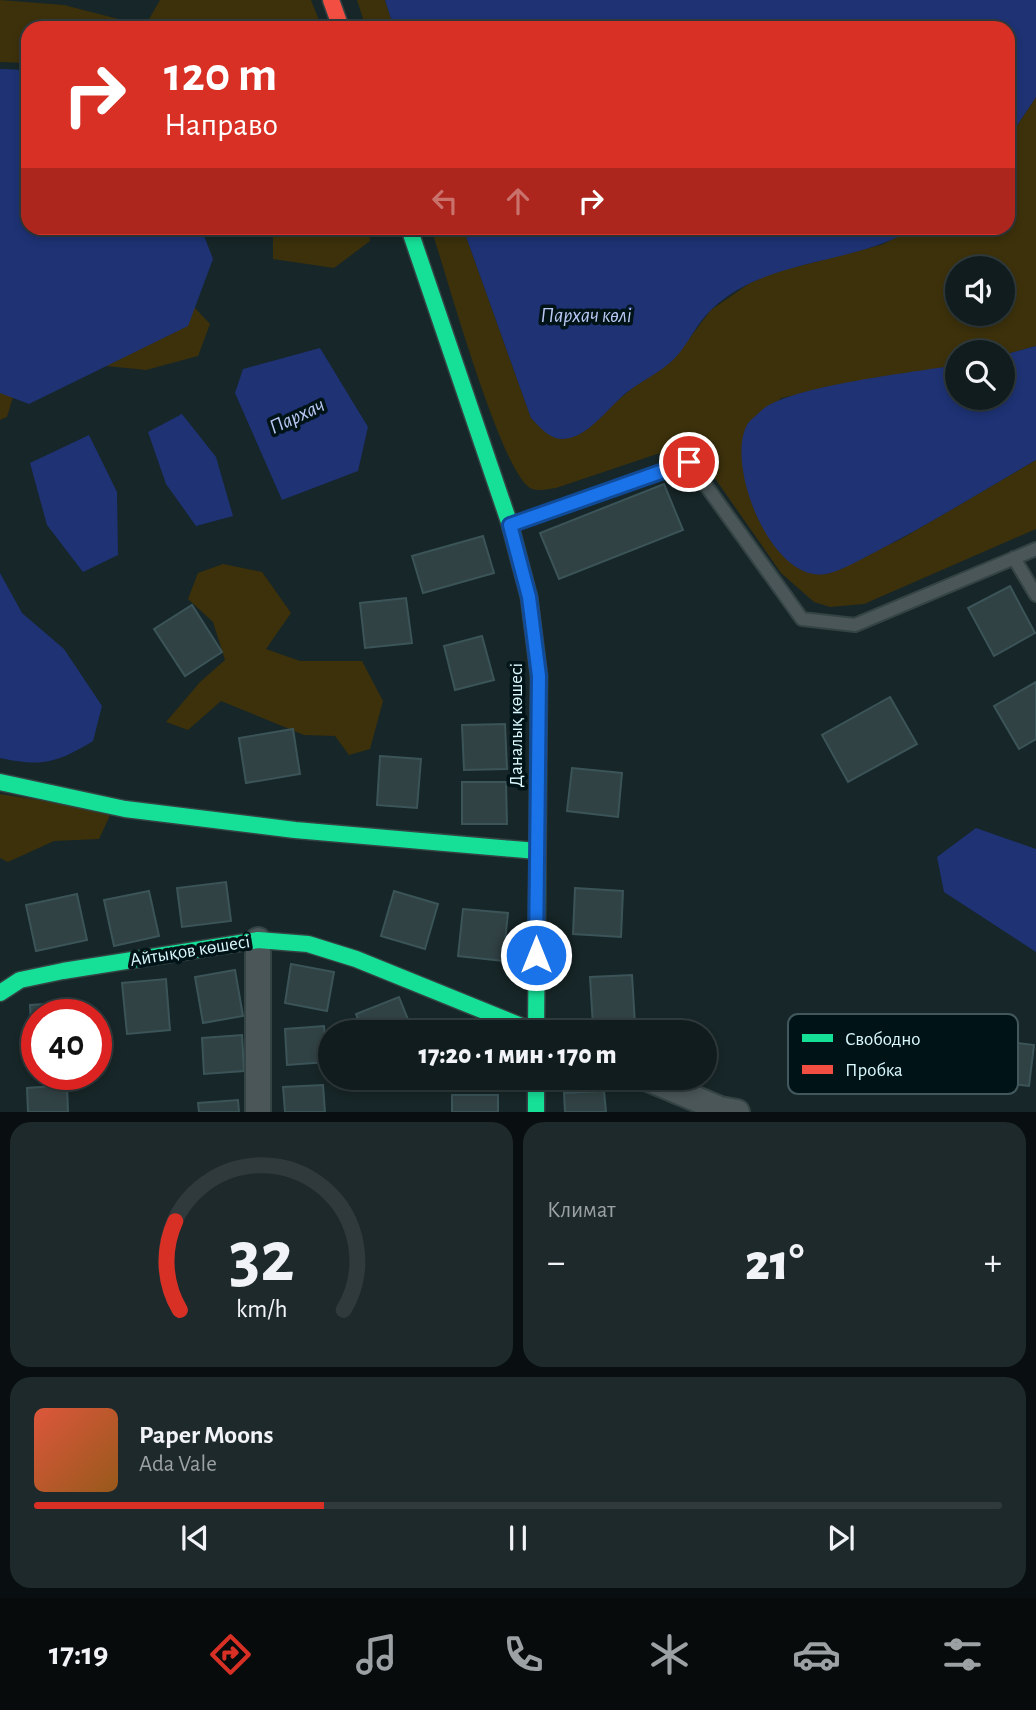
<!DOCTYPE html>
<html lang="ru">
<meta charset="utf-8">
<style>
body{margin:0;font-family:"Alegreya Sans",sans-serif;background:#1e292b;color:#f1f3f6;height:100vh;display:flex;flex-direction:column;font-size:26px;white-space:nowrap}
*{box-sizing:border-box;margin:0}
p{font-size:23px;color:#9ca1a4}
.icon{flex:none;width:38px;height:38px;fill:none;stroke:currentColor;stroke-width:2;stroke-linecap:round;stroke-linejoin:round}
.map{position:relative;height:1112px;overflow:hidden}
.sheet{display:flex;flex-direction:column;gap:10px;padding:10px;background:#090f10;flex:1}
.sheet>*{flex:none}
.guide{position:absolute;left:21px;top:21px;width:994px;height:214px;border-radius:21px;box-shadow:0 4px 10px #0003,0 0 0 2px #303a3c;background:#d93025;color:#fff;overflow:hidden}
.fabs{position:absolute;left:945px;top:256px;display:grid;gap:14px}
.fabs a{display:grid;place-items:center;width:70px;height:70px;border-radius:50%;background:#111c1e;box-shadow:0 4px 10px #0003,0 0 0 2px #303a3c;font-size:35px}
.speed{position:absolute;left:21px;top:999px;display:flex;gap:14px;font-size:35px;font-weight:700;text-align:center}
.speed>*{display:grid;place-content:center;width:91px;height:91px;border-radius:50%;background:#111c1e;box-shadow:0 4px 10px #0003,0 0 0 2px #303a3c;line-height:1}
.speed .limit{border:10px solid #d22;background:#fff;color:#111}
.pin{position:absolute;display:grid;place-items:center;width:60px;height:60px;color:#fff;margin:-30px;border:4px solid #fff;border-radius:50%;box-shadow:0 2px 7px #0007}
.me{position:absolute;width:77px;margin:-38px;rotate:0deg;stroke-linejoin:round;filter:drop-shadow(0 0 5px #0008)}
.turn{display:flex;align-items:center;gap:24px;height:147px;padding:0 28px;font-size:32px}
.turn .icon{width:91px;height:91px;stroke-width:2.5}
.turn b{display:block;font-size:49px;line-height:60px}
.lanes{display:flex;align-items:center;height:66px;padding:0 28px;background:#0003;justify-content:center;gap:35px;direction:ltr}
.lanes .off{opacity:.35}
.big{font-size:52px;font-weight:800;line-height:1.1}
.sheet .card{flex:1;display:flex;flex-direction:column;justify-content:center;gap:10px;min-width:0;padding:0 24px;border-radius:21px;background:#1e292b}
.sheet .dial{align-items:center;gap:0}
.dial svg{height:182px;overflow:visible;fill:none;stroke:#303a3c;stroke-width:7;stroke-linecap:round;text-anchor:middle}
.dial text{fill:#f1f3f6;stroke:none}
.song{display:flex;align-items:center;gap:21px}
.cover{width:84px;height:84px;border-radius:10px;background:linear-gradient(135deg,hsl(10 70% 55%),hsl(30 70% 35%))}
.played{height:7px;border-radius:4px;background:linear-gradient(90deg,#d93025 30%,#303a3c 30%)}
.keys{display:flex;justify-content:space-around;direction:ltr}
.heat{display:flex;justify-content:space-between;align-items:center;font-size:38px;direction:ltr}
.sheet .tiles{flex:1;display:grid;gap:10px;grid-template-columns:1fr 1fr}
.card:last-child{grid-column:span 2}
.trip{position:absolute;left:318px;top:1020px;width:399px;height:70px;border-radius:35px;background:#111c1e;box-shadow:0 4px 10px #0003,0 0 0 2px #303a3c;font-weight:800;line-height:70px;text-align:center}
.tab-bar{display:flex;height:112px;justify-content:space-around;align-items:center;background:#070b0c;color:#9ca1a4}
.tab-bar .icon{width:49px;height:49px}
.tab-bar .current{color:#d93025}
.tab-bar b{font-size:32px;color:#f1f3f6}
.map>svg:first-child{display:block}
</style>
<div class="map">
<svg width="1036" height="1112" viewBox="0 0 1036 1112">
<rect width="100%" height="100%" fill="#172628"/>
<!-- green -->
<g fill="#3c310b" fill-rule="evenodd">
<polygon points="0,0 64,5 126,21 115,28 28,28 28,63 0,62"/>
<polygon points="160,0 311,0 322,28 144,28"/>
<polygon points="357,0 385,0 394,28 366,28"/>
<path d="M1036,97V346L1003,355V352H957V365L781,398L743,443V470L757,516L827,574L901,539L1036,460V529L864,604L830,607L814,602L781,573L705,464L686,451L657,454L556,488C548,489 538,492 530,488C500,470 445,270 431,228H463L531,418L562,439L579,434L631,389L672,361L711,310L750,283L772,273L881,245L915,228H1008V139ZM957,268H1003V313H957Z"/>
<polygon points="273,228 369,228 370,241 334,268 273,259"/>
<polygon points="179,291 210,324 198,356 146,370 96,365 16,387 7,417 0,420 0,362"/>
<polygon points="223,564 262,572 291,613 266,649 300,661 362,661 383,701 370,749 349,755 335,736 304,735 221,701 188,730 166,722 200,682 225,660 213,622 188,599 198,573"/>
<polygon points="0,794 112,811 99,839 54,841 8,862 0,858"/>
</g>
<!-- water -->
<g fill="#1e3274">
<polygon points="385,0 1036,0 1036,97 1008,139 1008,28 394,28"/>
<polygon points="0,69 28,70 28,228 201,228 213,259 188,326 29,404 0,393"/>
<path d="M463,228H915C852,266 768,257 713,308C696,323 689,344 674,359C661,372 645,379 630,390C610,404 588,440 561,439C548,438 540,427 531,418Z"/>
<path d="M1036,346V460C984,490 933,522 879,550C863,558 844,570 826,574C772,584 725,466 747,425C750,420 758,414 762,410C789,386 916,372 957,365V397H1003V355Z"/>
<polygon points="320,348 368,427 358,471 282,500 235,393 243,369"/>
<polygon points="182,414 216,457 233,516 196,526 166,484 148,432"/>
<polygon points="89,435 117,492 118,555 83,572 47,525 30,463"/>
<path d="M0,573L22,613L64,649L102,706L93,741C57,763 42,767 0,758Z"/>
<polygon points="976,828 1036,849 1036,952 944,892 937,857"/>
</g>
<!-- building -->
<g fill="#314244" stroke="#3b5458" stroke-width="2">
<polygon points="664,484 683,530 559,579 540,533"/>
<polygon points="483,536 494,573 423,593 412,556"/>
<polygon points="1010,586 1035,633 994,656 968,608"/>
<polygon points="406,598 412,643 365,648 360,603"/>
<polygon points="192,605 222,652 185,676 154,629"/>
<polygon points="482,636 494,680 455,690 444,646"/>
<polygon points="1036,682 1036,739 1019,749 994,706"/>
<polygon points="890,697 917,744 848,782 822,735"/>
<polygon points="505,724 507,769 464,770 462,725"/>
<polygon points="293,729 300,774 246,783 239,738"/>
<polygon points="380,756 421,759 417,808 377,805"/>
<polygon points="572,768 622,773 618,817 567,811"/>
<polygon points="462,782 506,782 507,824 462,824"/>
<polygon points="226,882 231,921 182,927 177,888"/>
<polygon points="575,888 623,891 621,937 573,934"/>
<polygon points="149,891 159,936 114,946 104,900"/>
<polygon points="394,891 438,904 425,949 381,936"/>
<polygon points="77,894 87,940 36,951 26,905"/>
<polygon points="463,909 508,913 503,961 458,956"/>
<polygon points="291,964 334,972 327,1011 285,1003"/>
<polygon points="235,970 243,1016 203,1023 195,977"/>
<polygon points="632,975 635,1024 593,1026 590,977"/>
<polygon points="166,979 170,1030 127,1034 122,983"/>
<polygon points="399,997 413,1032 363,1032 356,1014"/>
<polygon points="79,1002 80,1015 37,1015 37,1042 32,1043 30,1005"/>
<polygon points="324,1026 327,1062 287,1065 285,1029"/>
<polygon points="242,1035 244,1071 204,1074 202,1038"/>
<polygon points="992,1040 1034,1045 1029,1086 987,1081"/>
<polygon points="427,1078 466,1078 467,1081 427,1083"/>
<polygon points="67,1085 68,1112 28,1112 27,1088"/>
<polygon points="323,1085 325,1112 285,1112 283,1087"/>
<polygon points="604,1091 606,1112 565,1112 564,1093"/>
<rect x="452" y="1095" width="46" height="17"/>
<polygon points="238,1100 239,1112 199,1112 198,1103"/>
</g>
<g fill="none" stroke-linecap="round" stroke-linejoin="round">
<defs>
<g id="lane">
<polyline points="513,524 689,462 802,619 855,625 1036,549"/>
<polyline points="1014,558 1036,595"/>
</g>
<g id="street">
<polyline points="258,940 258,1112"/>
<polyline points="646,1078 720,1109 737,1112"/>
</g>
<g id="fast">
<polyline points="409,228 510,525 529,597 539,676 536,1032"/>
<polyline points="0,782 125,809 295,830 537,851"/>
<polyline points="0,993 20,980 63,971 258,940 308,944 356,959 536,1032"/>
<polyline points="536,1078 536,1112"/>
</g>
<polyline id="jam" points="331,0 341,28"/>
</defs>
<!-- lane casing -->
<use href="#lane" stroke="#344344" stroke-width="16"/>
<!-- street casing -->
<use href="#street" stroke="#344344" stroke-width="28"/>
<!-- fast casing -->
<use href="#fast" stroke="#344344" stroke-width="19"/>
<!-- jam casing -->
<use href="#jam" stroke="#344344" stroke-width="19"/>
<!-- lane -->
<use href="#lane" stroke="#4a5658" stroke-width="12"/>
<!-- street -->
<use href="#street" stroke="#4a5658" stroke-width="24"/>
<!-- fast -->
<use href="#fast" stroke="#16e098" stroke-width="16"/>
<!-- jam -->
<use href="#jam" stroke="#f24e42" stroke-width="16"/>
</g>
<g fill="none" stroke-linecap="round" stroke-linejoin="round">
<defs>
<polyline id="route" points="536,955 539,676 529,597 510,525 689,462"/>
</defs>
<!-- route casing -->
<use href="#route" stroke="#114b97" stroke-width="18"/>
<!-- route -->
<use href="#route" stroke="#1a73e8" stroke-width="12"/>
</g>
<g text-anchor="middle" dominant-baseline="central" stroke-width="7" stroke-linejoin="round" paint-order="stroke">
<!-- street labels -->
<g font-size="19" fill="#dbfaff" stroke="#001317">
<text transform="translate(516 725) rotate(-90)">Даналық көшесі</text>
<text transform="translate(190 951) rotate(-9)">Айтықов көшесі</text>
</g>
<!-- water labels -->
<g font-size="21" font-style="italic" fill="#b8c9f4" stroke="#001317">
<text x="586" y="315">Пархач көлі</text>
<text transform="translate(297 416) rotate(-25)">Пархач</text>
</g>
</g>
<!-- legend -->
<rect x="788" y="1014" width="230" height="80" rx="10" fill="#001317" stroke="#42585d" stroke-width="2"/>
<rect x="802" y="1034" width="31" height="8" fill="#16e098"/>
<rect x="802" y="1065" width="31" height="9" fill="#f24e42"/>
<g font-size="19" fill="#dbfaff">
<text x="845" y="1045">Свободно</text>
<text x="845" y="1076">Пробка</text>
</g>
</svg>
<div class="fabs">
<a><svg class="icon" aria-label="sound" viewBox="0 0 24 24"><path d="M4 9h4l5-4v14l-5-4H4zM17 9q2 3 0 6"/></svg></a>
<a><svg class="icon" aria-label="search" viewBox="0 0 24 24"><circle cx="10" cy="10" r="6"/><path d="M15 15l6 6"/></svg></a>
</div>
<div class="speed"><div class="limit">40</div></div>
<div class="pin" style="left:689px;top:462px;background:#d93025"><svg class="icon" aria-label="arrive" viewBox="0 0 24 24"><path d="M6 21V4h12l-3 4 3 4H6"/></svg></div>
<svg class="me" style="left:536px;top:955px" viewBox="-20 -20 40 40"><circle r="17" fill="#1a73e8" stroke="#fff" stroke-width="3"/><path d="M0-11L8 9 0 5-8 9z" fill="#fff"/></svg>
<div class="trip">17:20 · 1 мин · 170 m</div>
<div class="guide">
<div class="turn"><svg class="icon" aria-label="right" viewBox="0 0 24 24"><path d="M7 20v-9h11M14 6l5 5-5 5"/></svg><div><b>120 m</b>Направо</div></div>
<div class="lanes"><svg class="icon off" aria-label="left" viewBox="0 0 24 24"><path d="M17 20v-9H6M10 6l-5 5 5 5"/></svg><svg class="icon off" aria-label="ahead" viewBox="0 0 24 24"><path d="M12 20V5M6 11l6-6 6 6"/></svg><svg class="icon" aria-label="right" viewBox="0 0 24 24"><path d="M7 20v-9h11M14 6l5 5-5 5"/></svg></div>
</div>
</div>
<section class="sheet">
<div class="tiles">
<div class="card dial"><svg viewBox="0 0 100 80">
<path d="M14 69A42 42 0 1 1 86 69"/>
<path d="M14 69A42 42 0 0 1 12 30" stroke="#d93025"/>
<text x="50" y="56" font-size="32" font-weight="700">32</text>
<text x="50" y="72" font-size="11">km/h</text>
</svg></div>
<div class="card"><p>Климат</p>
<div class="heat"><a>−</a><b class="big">21°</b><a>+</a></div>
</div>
<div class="card">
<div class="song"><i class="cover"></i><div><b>Paper Moons</b><p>Ada Vale</p></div></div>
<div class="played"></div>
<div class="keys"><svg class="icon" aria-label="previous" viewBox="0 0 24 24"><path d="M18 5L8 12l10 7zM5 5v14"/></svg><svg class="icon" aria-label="pause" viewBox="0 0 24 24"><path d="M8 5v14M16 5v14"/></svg><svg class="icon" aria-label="next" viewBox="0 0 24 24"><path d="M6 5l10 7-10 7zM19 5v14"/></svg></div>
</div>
</div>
</section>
<nav class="tab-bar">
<b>17:19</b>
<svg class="icon current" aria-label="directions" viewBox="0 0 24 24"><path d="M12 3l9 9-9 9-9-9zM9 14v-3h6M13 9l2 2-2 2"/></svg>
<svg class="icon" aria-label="music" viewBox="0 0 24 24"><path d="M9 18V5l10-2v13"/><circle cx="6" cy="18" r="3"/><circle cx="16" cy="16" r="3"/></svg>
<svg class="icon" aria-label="phone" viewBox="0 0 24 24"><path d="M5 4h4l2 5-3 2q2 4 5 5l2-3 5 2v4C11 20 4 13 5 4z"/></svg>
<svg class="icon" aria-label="climate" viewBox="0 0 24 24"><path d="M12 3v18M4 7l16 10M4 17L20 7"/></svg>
<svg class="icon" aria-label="car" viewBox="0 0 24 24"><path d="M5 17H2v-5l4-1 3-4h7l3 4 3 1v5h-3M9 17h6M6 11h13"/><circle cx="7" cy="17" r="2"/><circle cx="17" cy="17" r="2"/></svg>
<svg class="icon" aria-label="filters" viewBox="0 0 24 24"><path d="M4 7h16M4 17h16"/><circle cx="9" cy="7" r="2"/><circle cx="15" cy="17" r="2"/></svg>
</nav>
